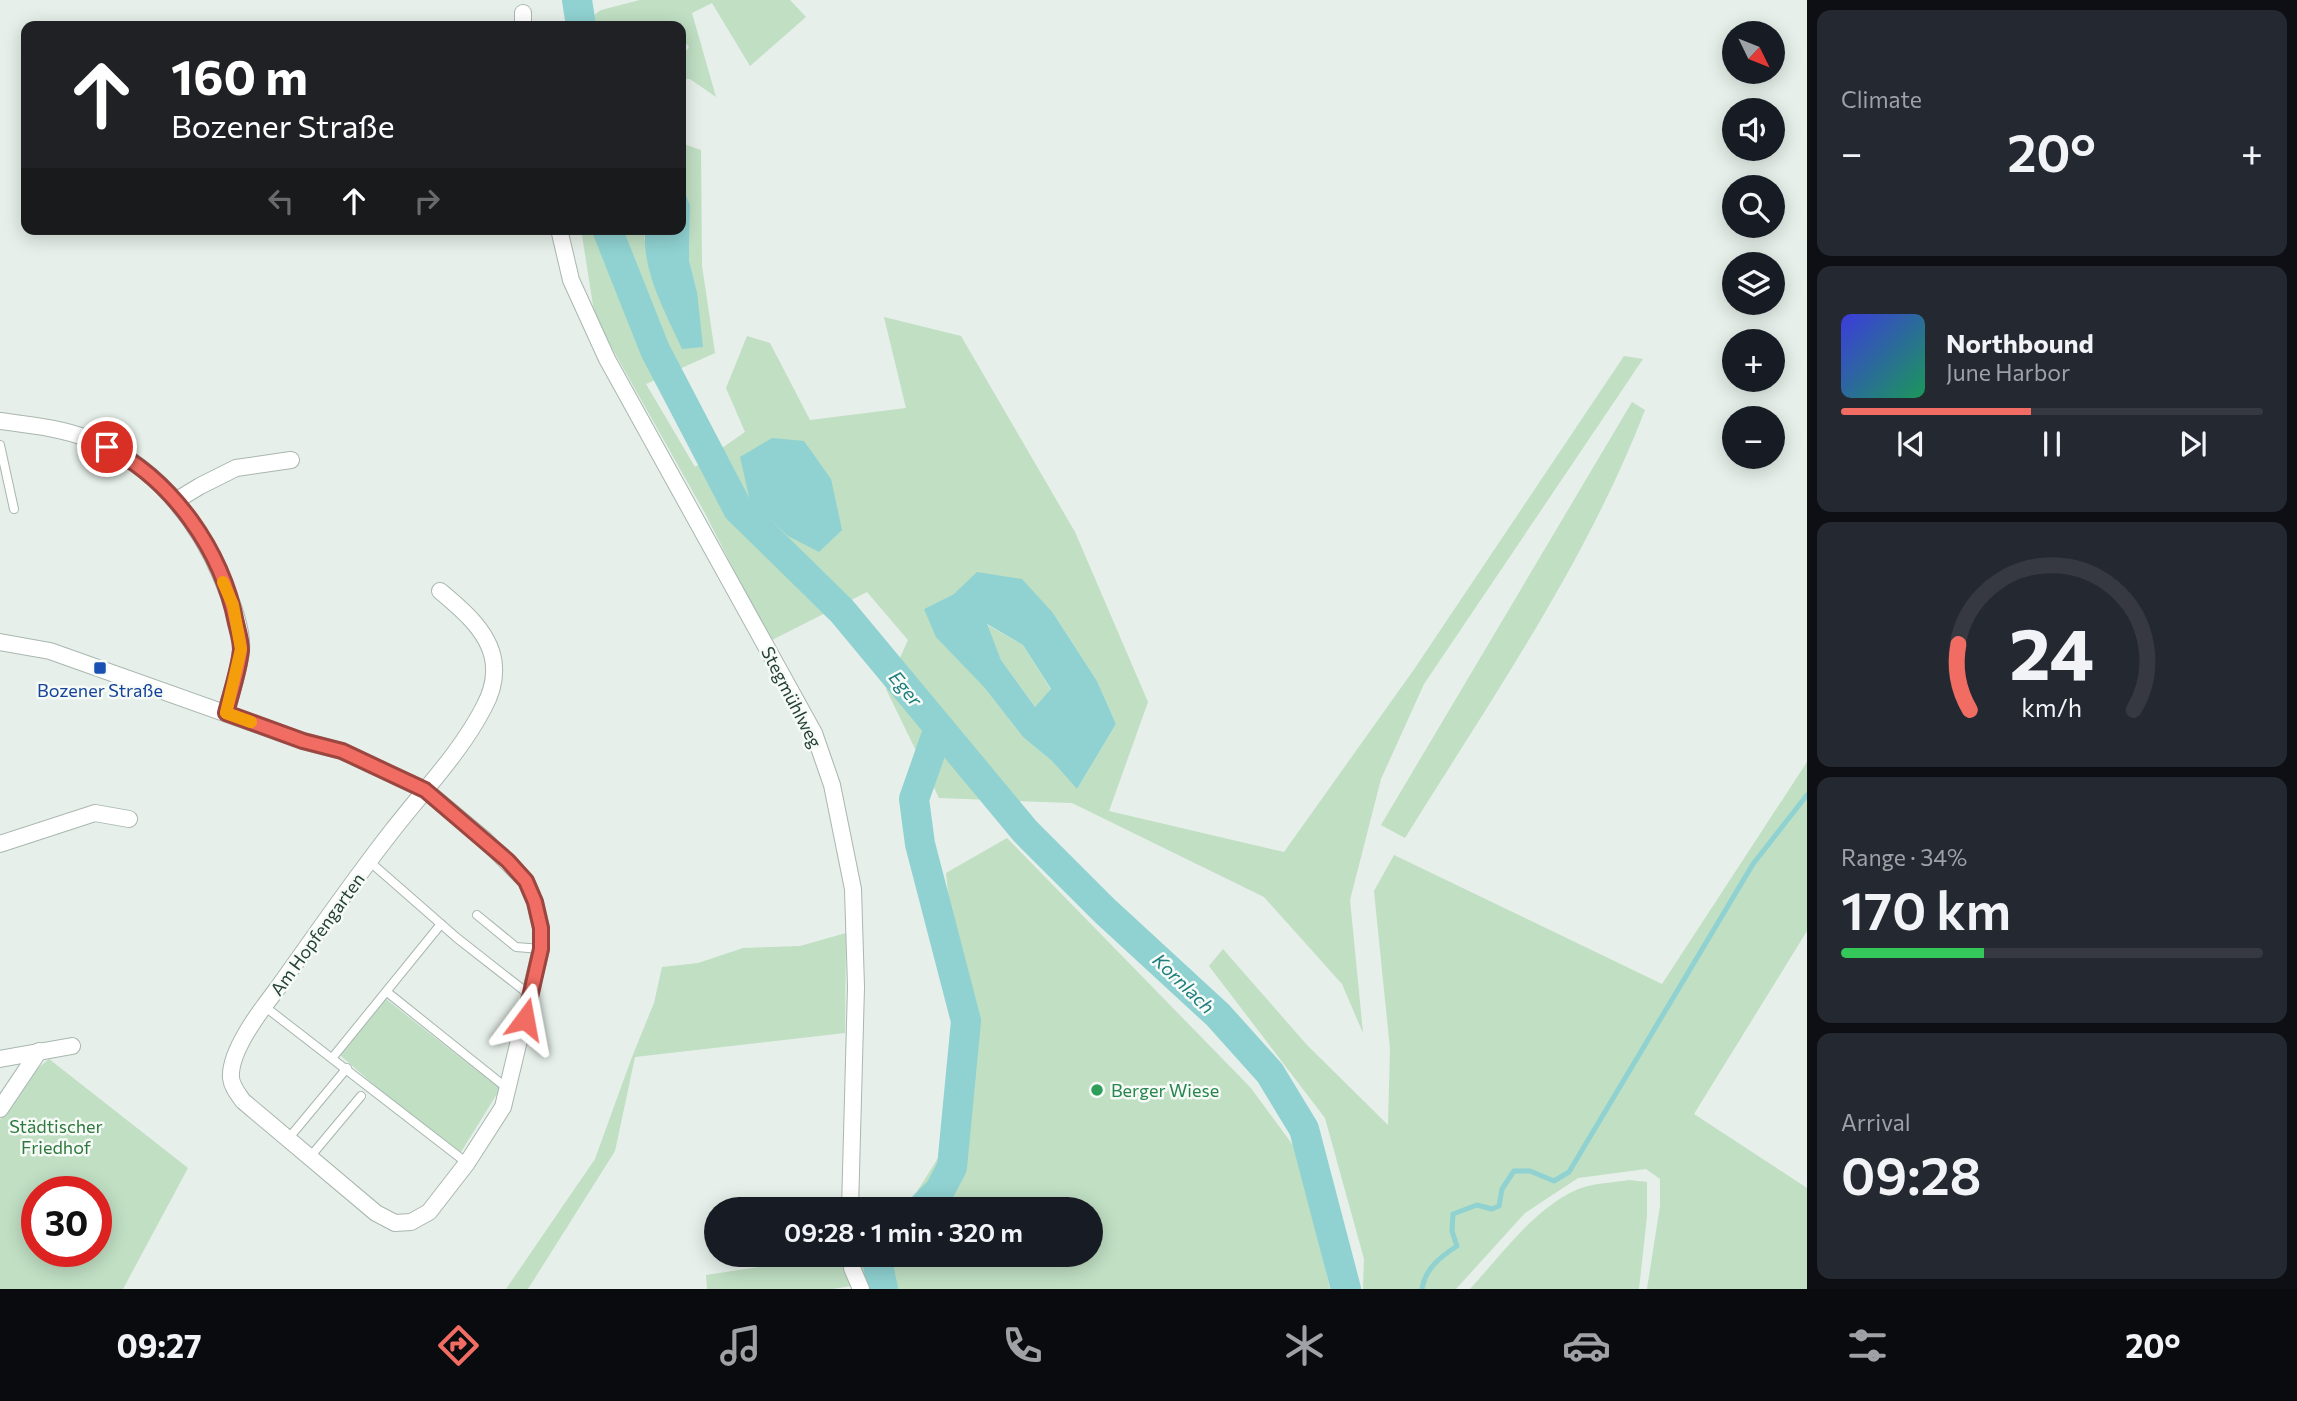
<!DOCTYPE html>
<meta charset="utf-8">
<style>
body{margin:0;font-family:Commissioner,sans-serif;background:#242831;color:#f1f3f6;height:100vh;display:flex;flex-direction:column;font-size:26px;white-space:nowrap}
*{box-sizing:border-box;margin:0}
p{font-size:23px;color:#9ea1a6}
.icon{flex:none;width:38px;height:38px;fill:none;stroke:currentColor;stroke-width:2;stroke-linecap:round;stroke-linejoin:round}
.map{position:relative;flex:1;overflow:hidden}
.drawer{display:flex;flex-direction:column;gap:10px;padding:10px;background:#0d0f14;width:490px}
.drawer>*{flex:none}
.top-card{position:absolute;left:21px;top:21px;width:665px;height:214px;border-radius:14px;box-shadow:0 4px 18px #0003;background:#202124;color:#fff;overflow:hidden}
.needle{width:46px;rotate:133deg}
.tools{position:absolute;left:1722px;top:21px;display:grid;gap:14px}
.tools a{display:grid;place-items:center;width:63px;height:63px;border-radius:50%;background:#171b24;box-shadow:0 4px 18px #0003;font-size:35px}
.speed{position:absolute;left:21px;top:1176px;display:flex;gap:14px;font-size:35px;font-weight:700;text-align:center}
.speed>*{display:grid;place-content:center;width:91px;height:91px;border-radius:50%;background:#171b24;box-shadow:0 4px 18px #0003;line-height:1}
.speed .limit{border:10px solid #d22;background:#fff;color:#111}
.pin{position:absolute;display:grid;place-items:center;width:60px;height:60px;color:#fff;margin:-30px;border:4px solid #fff;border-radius:50%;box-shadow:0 2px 7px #0007}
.me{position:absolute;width:77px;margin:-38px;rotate:13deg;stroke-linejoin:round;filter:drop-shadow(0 0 5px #0008)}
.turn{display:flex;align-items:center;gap:24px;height:147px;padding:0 35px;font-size:32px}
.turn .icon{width:91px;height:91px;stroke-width:2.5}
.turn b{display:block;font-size:49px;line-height:60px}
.lanes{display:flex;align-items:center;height:66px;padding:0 35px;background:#0003;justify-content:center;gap:35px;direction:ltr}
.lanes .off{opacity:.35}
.big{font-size:52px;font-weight:600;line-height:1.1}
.drawer .widget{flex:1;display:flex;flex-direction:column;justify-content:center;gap:10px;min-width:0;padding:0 24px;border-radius:14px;background:#242831}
.drawer .dial{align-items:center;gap:0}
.dial svg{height:182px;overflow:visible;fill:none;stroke:#363941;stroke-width:7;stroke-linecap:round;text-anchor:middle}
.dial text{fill:#f1f3f6;stroke:none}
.song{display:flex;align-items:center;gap:21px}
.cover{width:84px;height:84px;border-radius:10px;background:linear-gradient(135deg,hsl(240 70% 55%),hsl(150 70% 35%))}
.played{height:7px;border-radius:4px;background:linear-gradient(90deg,#f16c62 45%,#363941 45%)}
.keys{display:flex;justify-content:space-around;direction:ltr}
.heat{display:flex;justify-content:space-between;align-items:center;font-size:38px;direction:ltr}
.charge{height:10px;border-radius:5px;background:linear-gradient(90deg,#34c759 34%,#363941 0)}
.trip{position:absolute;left:704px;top:1197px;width:399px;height:70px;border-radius:35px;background:#171b24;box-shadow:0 4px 18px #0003;font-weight:600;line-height:70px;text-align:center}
.tabs{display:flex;height:112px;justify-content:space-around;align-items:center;background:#090b0e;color:#9ea1a6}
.tabs .icon{width:49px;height:49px}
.tabs .selected{color:#f16c62}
.tabs b{font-size:32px;color:#f1f3f6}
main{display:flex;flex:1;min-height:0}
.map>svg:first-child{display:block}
</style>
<main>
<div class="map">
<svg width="1807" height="1289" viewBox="0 0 1807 1289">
<rect width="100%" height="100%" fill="#e6efe9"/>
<!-- green -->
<g fill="#c0dfc3" fill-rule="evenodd">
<polygon points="640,0 790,0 806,17 750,66 712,3 692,13 716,97 690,79 681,79 681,58 689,47 681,37 681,26 672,26 669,23 658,26 579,26 601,10"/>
<path d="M681,143L701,150L702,266L715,353L646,384L695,467L745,432L726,388L747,336L770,343L810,420L906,408L884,317L961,336L1075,532L1148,702L1109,811L1284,852L1415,668L1624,356L1643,359L1424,684L1381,779L1350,900L1363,1033L1342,984L1264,897L1072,803L939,798L886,689L908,640L867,592L770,641L706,515L595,318L581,229H645L644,240L697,292L689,260L690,205L681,182ZM954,594L1053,613L1097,681L1116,724L1077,789L1052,761L1023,737L924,609Z"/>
<path d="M1632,402L1645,410C1586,563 1491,699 1405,838L1381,825Z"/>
<polygon points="986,624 1023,645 1051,690 1035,707 1001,660"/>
<polygon points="1807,762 1807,931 1694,1114 1807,1188 1807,1289 1647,1289 1660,1206 1660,1179 1646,1169 1578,1178 1525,1213 1456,1289 1363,1289 1364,1259 1325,1118 1209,966 1223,949 1307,1045 1388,1125 1390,1049 1374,891 1394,855 1662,984"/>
<polygon points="1007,838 1250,1087 1298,1152 1330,1289 861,1289 857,1285 833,1289 707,1289 706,1275 838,1255 1090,1255 1090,1209 906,1209 950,1139 961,1021 946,873"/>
<polygon points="846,933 845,1033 635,1057 615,1151 528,1289 506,1289 595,1159 632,1057 654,1003 662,967 698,963 743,948 800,946"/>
<polygon points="386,999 500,1089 461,1152 382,1092 340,1055"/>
<path d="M49,1059L188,1168L123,1289H0V1120L33,1072ZM37,1192H96V1251H37Z"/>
<path d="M1629,1180L1647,1182V1216L1639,1289H1470C1501,1255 1533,1210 1576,1190C1591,1183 1612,1183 1629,1180Z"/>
</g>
<!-- water -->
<g fill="#8fd2d1" fill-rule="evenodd">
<path d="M681,182L690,205L689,260L697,292L703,347L682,349C665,311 642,272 645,229H681Z"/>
<polygon points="772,438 804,441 831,479 842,530 819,552 788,536 750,501 740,457"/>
<path d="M977,572L1022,579L1053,613L1097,681L1116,724L1077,789L1052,761L1023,737L984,687L936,637L924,609L954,594ZM987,624L1023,645L1051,689L1035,707L1001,660Z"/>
</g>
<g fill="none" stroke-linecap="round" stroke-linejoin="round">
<!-- stream -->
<path stroke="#8fd2d1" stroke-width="5" d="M1422,1289C1425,1269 1440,1257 1457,1246L1452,1231L1453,1214L1477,1205L1492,1209L1499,1206L1502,1189L1514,1171H1530L1554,1181L1569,1172L1753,864L1807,795"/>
<!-- river -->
<g stroke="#8fd2d1" stroke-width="30">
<polyline points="577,0 581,26"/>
<polyline points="607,229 655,350 738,509 842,611 1025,831 1105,911 1218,1015 1270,1073 1304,1129 1346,1289"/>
<polyline points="921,1209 940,1190 952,1167 966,1021 920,844 914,799 939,728"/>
<polyline points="876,1255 883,1289"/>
</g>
<defs>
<g id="lane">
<polyline points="0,445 14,509"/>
<polyline points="369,861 457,938 531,996"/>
<polyline points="477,915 516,947 541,949"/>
<polyline points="387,992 508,1089"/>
<polyline points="264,1006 467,1163"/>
<polyline points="333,1057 441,924"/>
<polyline points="288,1139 347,1068"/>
<polyline points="310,1157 361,1096"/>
</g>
<g id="street">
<polyline points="523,13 523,26"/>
<polyline points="559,229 571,280 607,359 814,733 832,785 853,889 856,987 850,1209"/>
<path d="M0,421C30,425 61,428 89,439C152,462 197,518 222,578C230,598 243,629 241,650C239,671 231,693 226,713"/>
<polyline points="177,500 200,486 236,468 291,460"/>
<path d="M0,642L50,651L303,741L342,751L425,790L485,840L526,881L535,902L541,928V949L503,1107L467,1163L429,1212L411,1222L395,1223L376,1213L243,1101C238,1094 232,1087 231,1078C229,1051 261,1010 277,989C315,936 352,882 392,831C423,791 461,752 484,707C491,694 495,682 494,667C493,635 463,610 440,591"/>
<polyline points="0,844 95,813 129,819"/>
<polyline points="0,1059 72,1046"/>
<polyline points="0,1109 39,1051"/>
<polyline points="851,1255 852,1268 861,1289"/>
</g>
</defs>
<!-- lane casing -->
<use href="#lane" stroke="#a8b7af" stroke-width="10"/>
<!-- street casing -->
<use href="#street" stroke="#a8b7af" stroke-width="18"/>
<!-- lane -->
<use href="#lane" stroke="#fff" stroke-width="8"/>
<!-- street -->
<use href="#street" stroke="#fff" stroke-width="16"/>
</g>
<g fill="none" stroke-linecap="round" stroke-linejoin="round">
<defs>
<path id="route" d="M107,447C173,480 222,551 236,623C238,631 241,641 241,650C239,670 231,693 226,713L303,741L342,751L425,790L508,861L526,881L535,902L541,928V949L525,1019"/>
</defs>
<!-- route casing -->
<use href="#route" stroke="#9d4640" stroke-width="18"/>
<!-- route -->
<use href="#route" stroke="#f16c62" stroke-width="12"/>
<!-- slow -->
<polyline stroke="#f59e0b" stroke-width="12" points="223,582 233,605 241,649 226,713 251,722"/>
</g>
<!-- markers -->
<rect fill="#1a4fb4" stroke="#f7fbf8" stroke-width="2.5" x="93" y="661" width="14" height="14" rx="3.5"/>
<circle fill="#2e9e5b" stroke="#f7fbf8" stroke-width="2.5" cx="1097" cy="1090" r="7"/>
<g text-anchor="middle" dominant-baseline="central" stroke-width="5" stroke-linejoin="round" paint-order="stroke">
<!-- transit labels -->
<g font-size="18" fill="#164399" stroke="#f7fbf8">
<text x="100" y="690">Bozener Straße</text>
</g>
<!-- street labels -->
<g font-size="18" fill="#254135" stroke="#f7fbf8">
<text transform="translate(792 697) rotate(63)">Stegmühlweg</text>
<text transform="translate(317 934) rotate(-54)">Am Hopfengarten</text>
</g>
<!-- leisure labels -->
<g font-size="18" fill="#27864d" stroke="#f7fbf8" text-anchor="start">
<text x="1111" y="1090">Berger Wiese</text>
</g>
<!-- park labels -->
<g font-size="18" fill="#2f783e" stroke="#f7fbf8">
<text x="56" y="1126">Städtischer<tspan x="56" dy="21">Friedhof</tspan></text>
</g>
<!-- water labels -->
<g font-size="19" font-style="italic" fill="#1e7e7d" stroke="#f7fbf8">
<text transform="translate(906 688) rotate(50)">Eger</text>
<text transform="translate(1184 983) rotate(44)">Kornlach</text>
</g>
</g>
</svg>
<div class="tools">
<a><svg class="needle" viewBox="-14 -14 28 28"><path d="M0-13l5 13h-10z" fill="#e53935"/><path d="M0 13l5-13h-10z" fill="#9ea1a6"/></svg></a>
<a><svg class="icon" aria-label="sound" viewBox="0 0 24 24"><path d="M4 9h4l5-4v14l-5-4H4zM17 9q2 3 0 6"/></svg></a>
<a><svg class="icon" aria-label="search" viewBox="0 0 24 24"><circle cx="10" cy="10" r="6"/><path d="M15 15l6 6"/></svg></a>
<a><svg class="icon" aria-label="layers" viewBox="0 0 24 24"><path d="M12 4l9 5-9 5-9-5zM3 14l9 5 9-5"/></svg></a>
<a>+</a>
<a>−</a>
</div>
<div class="speed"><div class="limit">30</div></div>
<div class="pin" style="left:107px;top:447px;background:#d93025"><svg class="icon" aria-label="arrive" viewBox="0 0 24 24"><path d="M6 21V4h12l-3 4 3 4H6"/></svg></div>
<svg class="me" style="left:525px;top:1019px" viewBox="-20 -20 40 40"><path d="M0-17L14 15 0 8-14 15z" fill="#f16c62" stroke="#fff" stroke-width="4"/></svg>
<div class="trip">09:28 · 1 min · 320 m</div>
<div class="top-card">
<div class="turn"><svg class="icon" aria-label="ahead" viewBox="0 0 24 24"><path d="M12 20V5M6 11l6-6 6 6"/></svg><div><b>160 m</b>Bozener Straße</div></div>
<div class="lanes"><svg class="icon off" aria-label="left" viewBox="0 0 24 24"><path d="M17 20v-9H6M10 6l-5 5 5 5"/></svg><svg class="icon" aria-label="ahead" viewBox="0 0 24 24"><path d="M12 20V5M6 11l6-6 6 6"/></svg><svg class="icon off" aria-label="right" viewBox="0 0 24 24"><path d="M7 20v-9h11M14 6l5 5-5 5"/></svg></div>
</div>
</div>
<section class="drawer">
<div class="widget"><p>Climate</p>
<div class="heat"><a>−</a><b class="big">20°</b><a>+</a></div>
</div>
<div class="widget">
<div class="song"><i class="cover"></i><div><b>Northbound</b><p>June Harbor</p></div></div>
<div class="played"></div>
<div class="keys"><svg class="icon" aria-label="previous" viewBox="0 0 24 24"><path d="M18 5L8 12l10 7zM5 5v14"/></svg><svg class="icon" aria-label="pause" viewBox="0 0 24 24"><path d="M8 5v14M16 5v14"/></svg><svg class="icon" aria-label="next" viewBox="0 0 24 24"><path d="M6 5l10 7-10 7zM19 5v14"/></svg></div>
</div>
<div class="widget dial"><svg viewBox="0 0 100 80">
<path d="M14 69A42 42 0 1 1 86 69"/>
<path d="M14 69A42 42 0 0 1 9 40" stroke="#f16c62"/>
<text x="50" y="56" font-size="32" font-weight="700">24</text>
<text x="50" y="72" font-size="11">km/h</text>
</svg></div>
<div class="widget"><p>Range · 34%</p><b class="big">170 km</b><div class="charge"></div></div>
<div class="widget"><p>Arrival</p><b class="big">09:28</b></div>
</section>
</main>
<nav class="tabs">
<b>09:27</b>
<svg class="icon selected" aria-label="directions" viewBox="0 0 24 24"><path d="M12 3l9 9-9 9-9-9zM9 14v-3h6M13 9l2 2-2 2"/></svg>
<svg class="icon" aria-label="music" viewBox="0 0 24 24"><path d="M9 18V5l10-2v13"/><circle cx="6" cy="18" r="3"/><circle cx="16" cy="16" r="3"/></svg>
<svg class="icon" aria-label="phone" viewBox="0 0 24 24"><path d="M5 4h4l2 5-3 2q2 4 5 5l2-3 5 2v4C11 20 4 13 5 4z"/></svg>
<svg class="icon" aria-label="climate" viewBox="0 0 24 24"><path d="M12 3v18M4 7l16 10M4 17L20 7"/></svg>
<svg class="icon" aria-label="car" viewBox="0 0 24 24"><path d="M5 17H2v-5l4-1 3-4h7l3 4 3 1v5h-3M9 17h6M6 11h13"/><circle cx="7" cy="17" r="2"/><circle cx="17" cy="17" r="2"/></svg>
<svg class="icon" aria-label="filters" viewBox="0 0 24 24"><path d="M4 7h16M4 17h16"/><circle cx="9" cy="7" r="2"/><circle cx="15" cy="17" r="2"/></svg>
<b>20°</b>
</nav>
